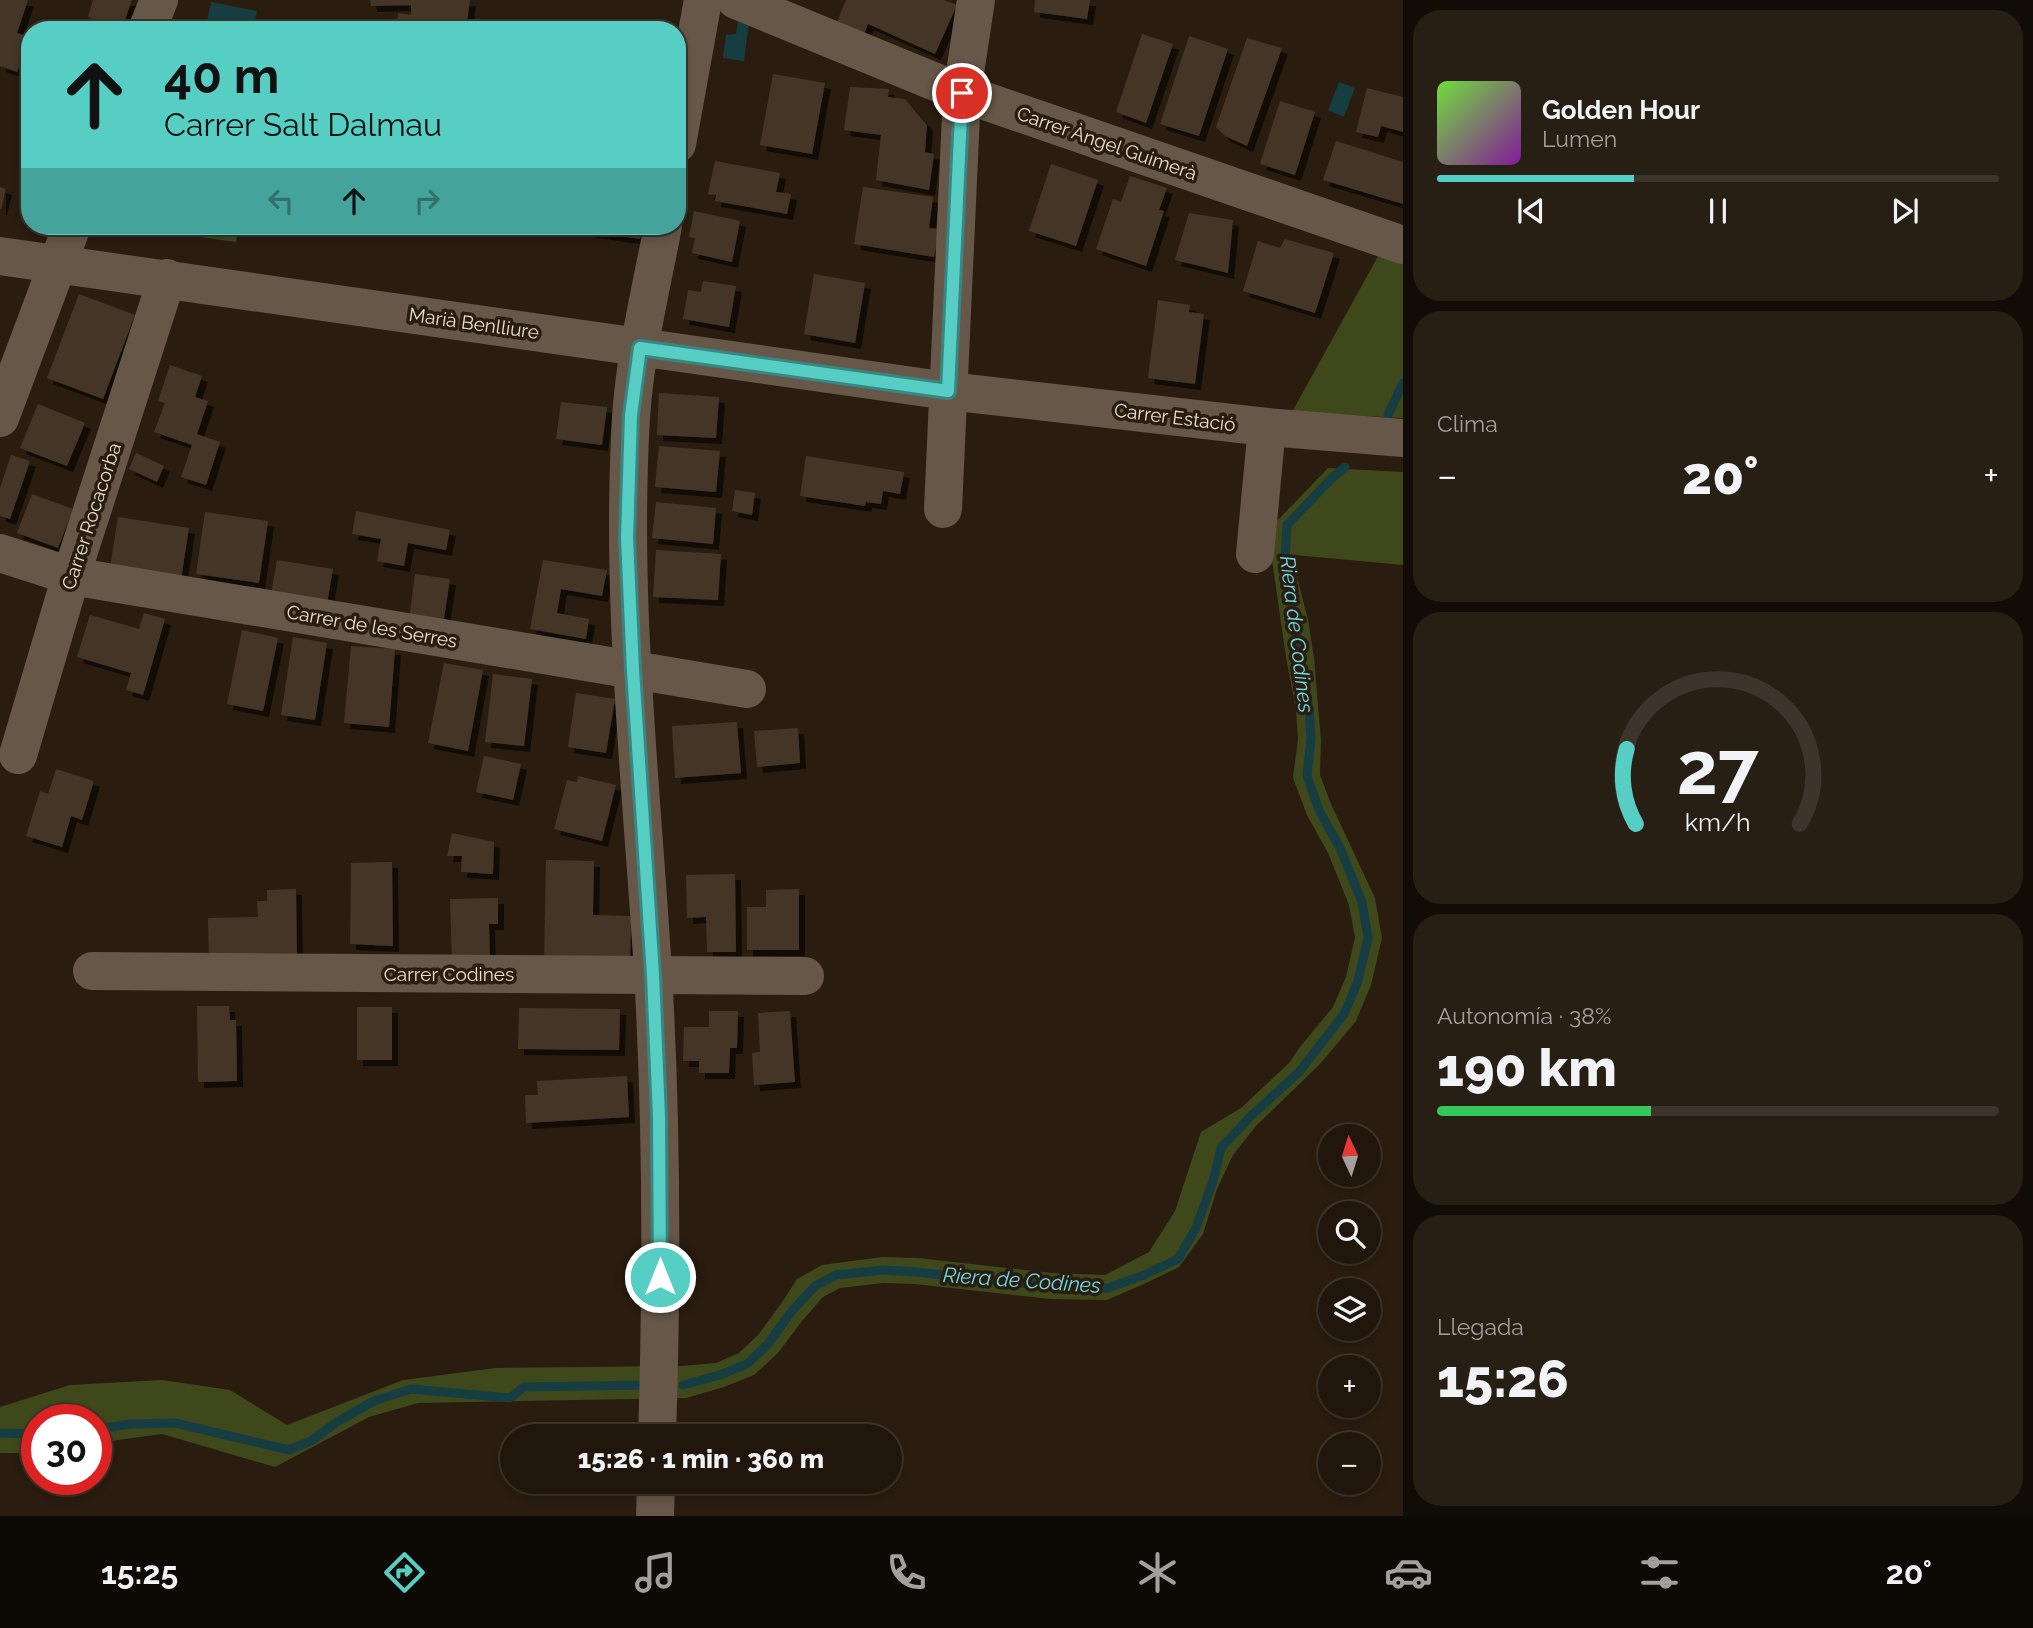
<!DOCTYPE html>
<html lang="es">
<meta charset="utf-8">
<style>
body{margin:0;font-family:Raleway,sans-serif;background:#281f14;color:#f1f3f6;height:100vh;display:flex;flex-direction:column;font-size:26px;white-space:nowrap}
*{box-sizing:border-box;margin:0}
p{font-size:23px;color:#a29f9d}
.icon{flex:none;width:38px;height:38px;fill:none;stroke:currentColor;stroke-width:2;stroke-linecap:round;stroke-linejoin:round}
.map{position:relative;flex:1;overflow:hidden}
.details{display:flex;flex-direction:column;gap:10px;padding:10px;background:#120c06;width:630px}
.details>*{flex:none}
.guide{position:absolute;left:21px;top:21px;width:665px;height:214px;border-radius:28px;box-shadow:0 4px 10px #0003,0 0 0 2px #3d352c;background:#56cec3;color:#111;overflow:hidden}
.needle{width:46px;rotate:356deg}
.buttons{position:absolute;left:1318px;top:1124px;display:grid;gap:14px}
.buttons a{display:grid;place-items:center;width:63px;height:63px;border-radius:50%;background:#20160b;box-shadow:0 4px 10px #0003,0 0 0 2px #3d352c;font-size:35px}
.speed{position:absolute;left:21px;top:1404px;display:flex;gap:14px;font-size:35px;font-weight:700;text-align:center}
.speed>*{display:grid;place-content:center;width:91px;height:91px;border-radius:50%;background:#20160b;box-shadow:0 4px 10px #0003,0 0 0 2px #3d352c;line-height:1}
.speed .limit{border:10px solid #d22;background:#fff;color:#111}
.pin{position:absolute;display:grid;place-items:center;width:60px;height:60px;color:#fff;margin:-30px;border:4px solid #fff;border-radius:50%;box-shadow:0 2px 7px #0007}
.me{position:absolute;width:77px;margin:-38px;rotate:0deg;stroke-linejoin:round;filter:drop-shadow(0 0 5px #0008)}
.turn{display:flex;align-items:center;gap:24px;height:147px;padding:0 28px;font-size:32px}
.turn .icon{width:91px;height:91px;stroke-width:2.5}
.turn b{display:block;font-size:49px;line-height:60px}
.lanes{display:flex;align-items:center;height:66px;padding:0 28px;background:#0003;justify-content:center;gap:35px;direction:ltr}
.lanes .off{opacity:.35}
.big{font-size:52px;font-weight:800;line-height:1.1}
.details .tile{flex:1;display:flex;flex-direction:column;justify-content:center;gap:10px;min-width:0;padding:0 24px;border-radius:28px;background:#281f14}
.details .dial{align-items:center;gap:0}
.dial svg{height:182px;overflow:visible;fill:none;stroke:#3d352c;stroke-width:7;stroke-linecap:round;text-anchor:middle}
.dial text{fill:#f1f3f6;stroke:none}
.song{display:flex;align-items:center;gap:21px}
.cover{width:84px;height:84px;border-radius:10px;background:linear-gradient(135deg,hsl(100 70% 55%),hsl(290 70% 35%))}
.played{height:7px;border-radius:4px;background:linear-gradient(90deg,#56cec3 35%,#3d352c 35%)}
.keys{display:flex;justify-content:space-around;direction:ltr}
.heat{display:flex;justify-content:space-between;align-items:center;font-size:38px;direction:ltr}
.charge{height:10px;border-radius:5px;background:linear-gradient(90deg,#34c759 38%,#3d352c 0)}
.trip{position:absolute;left:500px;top:1424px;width:402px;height:70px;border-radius:35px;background:#20160b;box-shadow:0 4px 10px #0003,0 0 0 2px #3d352c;font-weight:800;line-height:70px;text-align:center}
.tab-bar{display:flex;height:112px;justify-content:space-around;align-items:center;background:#0d0904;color:#a29f9d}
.tab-bar .icon{width:49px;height:49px}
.tab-bar .active{color:#56cec3}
.tab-bar b{font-size:32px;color:#f1f3f6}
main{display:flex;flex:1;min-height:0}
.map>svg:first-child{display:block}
</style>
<main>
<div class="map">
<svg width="1403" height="1516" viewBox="0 0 1403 1516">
<defs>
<filter id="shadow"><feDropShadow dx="6" dy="6" stdDeviation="0" flood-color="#0009"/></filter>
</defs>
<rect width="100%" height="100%" fill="#2a1d0f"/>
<!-- green -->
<g fill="#3f481b">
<polygon points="122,226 238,226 236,242"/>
<polygon points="1381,251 1403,258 1403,418 1292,412"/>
<polygon points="1328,468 1403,472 1403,565 1295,555 1298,581 1308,620 1314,658 1321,741 1320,775 1331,804 1375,898 1382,938 1371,985 1356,1021 1321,1063 1256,1126 1233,1155 1217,1189 1203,1234 1179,1267 1146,1283 1107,1300 1050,1299 915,1284 883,1283 840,1288 823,1297 802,1321 778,1353 754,1375 724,1387 686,1398 418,1403 369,1417 275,1467 162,1434 96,1443 96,1419 37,1419 37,1453 0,1453 0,1407 70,1385 162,1380 230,1390 287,1425 403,1380 496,1368 681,1366 716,1363 739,1353 758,1335 781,1304 797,1279 822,1265 882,1257 918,1258 1052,1273 1105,1275 1149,1252 1175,1211 1201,1132 1241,1108 1289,1063 1300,1047 1333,1007 1346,977 1355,937 1349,905 1328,853 1307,815 1293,778 1298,739 1296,710 1286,657 1272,560 1277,521"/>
</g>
<!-- water -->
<g fill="#163d42">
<polygon points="211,2 257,11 253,30 205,30"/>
<polygon points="738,22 749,23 744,61 723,58 726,35 736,34"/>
<polygon points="1339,82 1355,88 1344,117 1328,110"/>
</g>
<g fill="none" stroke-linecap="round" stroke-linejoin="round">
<!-- stream -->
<g stroke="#163d42" stroke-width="9">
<polyline points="1388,415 1403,383"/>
<polyline points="683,1385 720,1375 747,1364 768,1344 791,1312 815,1286 836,1275 883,1270 917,1272 1005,1282 1108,1288 1144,1275 1178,1259 1196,1228 1213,1181 1221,1148 1250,1117 1299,1072 1344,1014 1358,981 1368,938 1362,902 1340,848 1319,810 1307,776 1311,739 1309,708 1299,655 1285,562 1287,525 1332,478 1345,467"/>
<polyline points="96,1429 131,1424 175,1423 289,1450 311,1441 337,1422 374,1401 411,1389 510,1398 524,1387 646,1385"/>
<polyline points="0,1433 37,1434"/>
</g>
</g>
<!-- building -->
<g fill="#443627" filter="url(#shadow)">
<polygon points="0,0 28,0 17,33 29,37 17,72 0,66"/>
<polygon points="93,0 132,0 122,28 88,17"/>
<polygon points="370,0 470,0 466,30 397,30 398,13 411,15 411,5 371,6"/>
<polygon points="846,0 944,0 957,5 935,54 868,24 864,34 837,22"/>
<polygon points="1035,0 1090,0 1087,19 1034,12"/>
<polygon points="1142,34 1173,44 1146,123 1116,112"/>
<polygon points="1189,36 1228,49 1199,136 1160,124"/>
<polygon points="1247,38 1282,48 1247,146 1225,136 1216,127"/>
<polygon points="773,74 825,83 812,154 760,145"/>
<polygon points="850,87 889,89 888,97 905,99 927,125 925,152 934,154 929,190 876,180 881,135 844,130"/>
<polygon points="1367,88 1403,97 1403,132 1381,126 1378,137 1356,132"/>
<polygon points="1280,101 1315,112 1295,175 1260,164"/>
<polygon points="1336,141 1403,162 1403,204 1323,180"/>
<polygon points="715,161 780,173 776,192 791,194 787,214 715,201 716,195 708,194"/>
<polygon points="1051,164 1098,180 1076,246 1029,231"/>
<polygon points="1130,176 1167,188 1159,210 1164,211 1146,266 1096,249 1113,199 1121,202"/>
<polygon points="0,187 6,189 1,209 0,209"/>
<polygon points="863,187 933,197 929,228 939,229 934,257 854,244"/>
<polygon points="694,211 740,221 732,262 692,253 695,238 689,237"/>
<polygon points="1189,213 1233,220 1228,273 1175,260"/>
<polygon points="586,226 642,226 640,239 585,231"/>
<polygon points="1285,239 1334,253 1315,313 1243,291 1258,241 1280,248"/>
<polygon points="814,274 865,283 855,343 804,334"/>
<polygon points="703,281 736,286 729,327 683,319 688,290 701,292"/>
<polygon points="79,294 135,315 103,399 47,378"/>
<polygon points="1158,300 1190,305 1189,312 1204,314 1195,384 1148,378"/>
<polygon points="170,365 202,376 195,397 208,401 197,434 220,442 206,485 181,477 192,445 154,432 165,403 158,401"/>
<polygon points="659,393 719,397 716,438 657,435"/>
<polygon points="561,402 607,407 602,445 556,439"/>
<polygon points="38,404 85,423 67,466 20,448"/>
<polygon points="659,446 720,451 716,492 655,487"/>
<polygon points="136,453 164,466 157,482 129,469"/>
<polygon points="11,455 30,461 10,519 0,516 0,488"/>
<polygon points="806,456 904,472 900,494 883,491 881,504 866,502 865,506 800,496"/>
<polygon points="735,490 755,493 752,515 732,511"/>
<polygon points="32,494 73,509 58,548 17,533"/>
<polygon points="656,502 716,508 713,544 652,538"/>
<polygon points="356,511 450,530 446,550 408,543 404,566 377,561 381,539 352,534"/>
<polygon points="205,512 268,521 259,583 196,574"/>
<polygon points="118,517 189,528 181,579 110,568"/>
<polygon points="656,550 721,554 718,600 653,597"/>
<polygon points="277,560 333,569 327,604 271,595"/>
<polygon points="543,560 607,570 602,596 561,589 557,613 589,619 586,639 530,629"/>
<polygon points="415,574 450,579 443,625 409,620"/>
<polygon points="144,613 165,619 143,695 126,690 131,673 77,657 90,615 139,629"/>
<polygon points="242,630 278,638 263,711 227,704"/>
<polygon points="293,637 327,643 315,720 281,715"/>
<polygon points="351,646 395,649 389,727 344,723"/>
<polygon points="444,663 483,670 468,751 428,743"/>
<polygon points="493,674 532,679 524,746 485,742"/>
<polygon points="576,693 615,699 606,753 568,747"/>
<polygon points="737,722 741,773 675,778 672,726"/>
<polygon points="798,728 800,763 757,767 754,731"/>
<polygon points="484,756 521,764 513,800 476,792"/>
<polygon points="56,769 94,781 82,820 71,816 62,847 26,836 40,791 48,794"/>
<polygon points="578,776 616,785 602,841 554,829 567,780 577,782"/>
<polygon points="452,833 494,842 493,874 461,872 462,856 447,856"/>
<polygon points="546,860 594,861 593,915 631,916 630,966 544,964"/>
<polygon points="392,862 393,946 350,944 351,863"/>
<polygon points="735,874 736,952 707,952 706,917 687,918 686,875"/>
<polygon points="296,889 297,964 209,966 208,918 258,917 257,901 267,901 267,890"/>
<polygon points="799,889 799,950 747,950 747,907 766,907 766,890"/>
<polygon points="498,898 498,924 489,924 490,963 452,964 450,899"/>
<polygon points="197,1006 229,1006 230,1020 236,1020 237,1081 198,1082"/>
<rect x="357" y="1007" width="35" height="53"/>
<polygon points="519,1008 620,1009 619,1050 518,1049"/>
<polygon points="709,1011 738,1011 737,1048 730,1048 729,1073 699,1073 699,1061 683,1061 684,1027 709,1027"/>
<polygon points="790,1011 795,1082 754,1085 752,1053 760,1052 758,1013"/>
<polygon points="627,1076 629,1117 526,1123 525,1095 538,1095 537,1081"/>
</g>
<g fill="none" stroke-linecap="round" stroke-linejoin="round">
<!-- minor -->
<g stroke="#665748" stroke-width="38">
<polyline points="736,0 962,93 1403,245"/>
<polyline points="147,30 159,0"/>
<polyline points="677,144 703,0"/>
<polyline points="0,256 948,391 1267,427 1403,438"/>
<polyline points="0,418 72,226"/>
<polyline points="943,509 962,93 976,0"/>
<polyline points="0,553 71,576 747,689"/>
<polyline points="1255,554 1267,427"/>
<polyline points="18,755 71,576 167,278"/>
<polyline points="92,971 805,976"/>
<path d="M657,1437C662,1282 662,1127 653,973C642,789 620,603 631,418C635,354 651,289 663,226"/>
<polyline points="655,1516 656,1482"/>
</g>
</g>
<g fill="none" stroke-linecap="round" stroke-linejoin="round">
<defs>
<polyline id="route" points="660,1277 659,1117 653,975 633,670 627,538 631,415 640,348 948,391 962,93"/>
</defs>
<!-- route casing -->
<use href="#route" stroke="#38867f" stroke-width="18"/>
<!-- route -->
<use href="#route" stroke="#56cec3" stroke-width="12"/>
</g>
<g text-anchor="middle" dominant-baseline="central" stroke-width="7" stroke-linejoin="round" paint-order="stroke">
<!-- street labels -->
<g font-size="19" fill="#e6ddd4" stroke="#2a1d0f">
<text transform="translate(1107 143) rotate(19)">Carrer Àngel Guimerà</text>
<text transform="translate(474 323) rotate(8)">Marià Benlliure</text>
<text transform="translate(1175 417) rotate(7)">Carrer Estació</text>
<text transform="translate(91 516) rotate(-72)">Carrer Rocacorba</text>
<text transform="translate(372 626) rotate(10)">Carrer de les Serres</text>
<text x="449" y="974">Carrer Codines</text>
</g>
<!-- water labels -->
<g font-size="21" font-style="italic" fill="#6adae7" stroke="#2a1d0f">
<text transform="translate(1297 634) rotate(83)">Riera de Codines</text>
<text transform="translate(1022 1280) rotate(4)">Riera de Codines</text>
</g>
</g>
</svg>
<div class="buttons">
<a><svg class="needle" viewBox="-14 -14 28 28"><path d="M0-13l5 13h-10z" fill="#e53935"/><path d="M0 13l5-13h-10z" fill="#a29f9d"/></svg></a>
<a><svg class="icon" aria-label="search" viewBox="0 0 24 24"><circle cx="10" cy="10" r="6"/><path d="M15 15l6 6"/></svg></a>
<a><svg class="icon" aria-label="layers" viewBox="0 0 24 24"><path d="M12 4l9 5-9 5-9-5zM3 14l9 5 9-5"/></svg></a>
<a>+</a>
<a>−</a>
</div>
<div class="speed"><div class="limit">30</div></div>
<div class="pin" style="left:962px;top:93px;background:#d93025"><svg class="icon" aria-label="arrive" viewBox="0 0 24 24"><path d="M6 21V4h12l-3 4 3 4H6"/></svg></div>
<svg class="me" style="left:660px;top:1277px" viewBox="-20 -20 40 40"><circle r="17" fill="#56cec3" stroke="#fff" stroke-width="3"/><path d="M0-11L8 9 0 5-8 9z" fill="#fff"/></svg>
<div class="trip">15:26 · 1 min · 360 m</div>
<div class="guide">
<div class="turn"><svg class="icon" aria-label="ahead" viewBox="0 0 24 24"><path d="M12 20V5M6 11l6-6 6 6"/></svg><div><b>40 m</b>Carrer Salt Dalmau</div></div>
<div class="lanes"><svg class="icon off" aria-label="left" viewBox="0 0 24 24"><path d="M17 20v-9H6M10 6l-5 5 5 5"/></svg><svg class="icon" aria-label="ahead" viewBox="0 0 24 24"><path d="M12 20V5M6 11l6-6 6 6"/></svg><svg class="icon off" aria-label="right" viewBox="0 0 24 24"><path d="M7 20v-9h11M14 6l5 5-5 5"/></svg></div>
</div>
</div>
<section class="details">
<div class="tile">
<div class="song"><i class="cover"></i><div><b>Golden Hour</b><p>Lumen</p></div></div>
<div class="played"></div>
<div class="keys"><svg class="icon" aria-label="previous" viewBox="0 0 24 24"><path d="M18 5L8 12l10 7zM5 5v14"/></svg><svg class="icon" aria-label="pause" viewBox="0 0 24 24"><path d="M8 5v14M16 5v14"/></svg><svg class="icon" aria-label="next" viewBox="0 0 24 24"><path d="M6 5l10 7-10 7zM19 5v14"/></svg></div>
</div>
<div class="tile"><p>Clima</p>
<div class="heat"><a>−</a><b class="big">20°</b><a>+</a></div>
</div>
<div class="tile dial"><svg viewBox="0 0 100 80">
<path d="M14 69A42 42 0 1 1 86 69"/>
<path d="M14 69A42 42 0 0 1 10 36" stroke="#56cec3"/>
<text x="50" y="56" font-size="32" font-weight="700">27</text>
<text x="50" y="72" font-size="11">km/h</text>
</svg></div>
<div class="tile"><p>Autonomía · 38%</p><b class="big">190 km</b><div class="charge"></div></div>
<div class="tile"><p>Llegada</p><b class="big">15:26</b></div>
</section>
</main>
<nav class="tab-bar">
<b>15:25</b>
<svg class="icon active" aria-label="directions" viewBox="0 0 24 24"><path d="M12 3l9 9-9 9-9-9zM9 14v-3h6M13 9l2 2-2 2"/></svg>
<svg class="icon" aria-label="music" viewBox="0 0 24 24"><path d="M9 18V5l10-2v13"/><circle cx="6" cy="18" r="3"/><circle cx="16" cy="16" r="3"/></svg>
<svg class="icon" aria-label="phone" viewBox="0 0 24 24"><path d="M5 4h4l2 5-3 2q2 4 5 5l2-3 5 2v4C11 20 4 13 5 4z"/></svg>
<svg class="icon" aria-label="climate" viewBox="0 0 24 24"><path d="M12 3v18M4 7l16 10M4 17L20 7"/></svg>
<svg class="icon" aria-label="car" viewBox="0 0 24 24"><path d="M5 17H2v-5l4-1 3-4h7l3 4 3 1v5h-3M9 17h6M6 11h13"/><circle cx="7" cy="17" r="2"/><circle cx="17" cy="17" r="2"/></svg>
<svg class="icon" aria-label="filters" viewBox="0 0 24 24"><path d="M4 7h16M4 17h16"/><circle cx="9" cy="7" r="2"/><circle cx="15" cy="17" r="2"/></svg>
<b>20°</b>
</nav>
